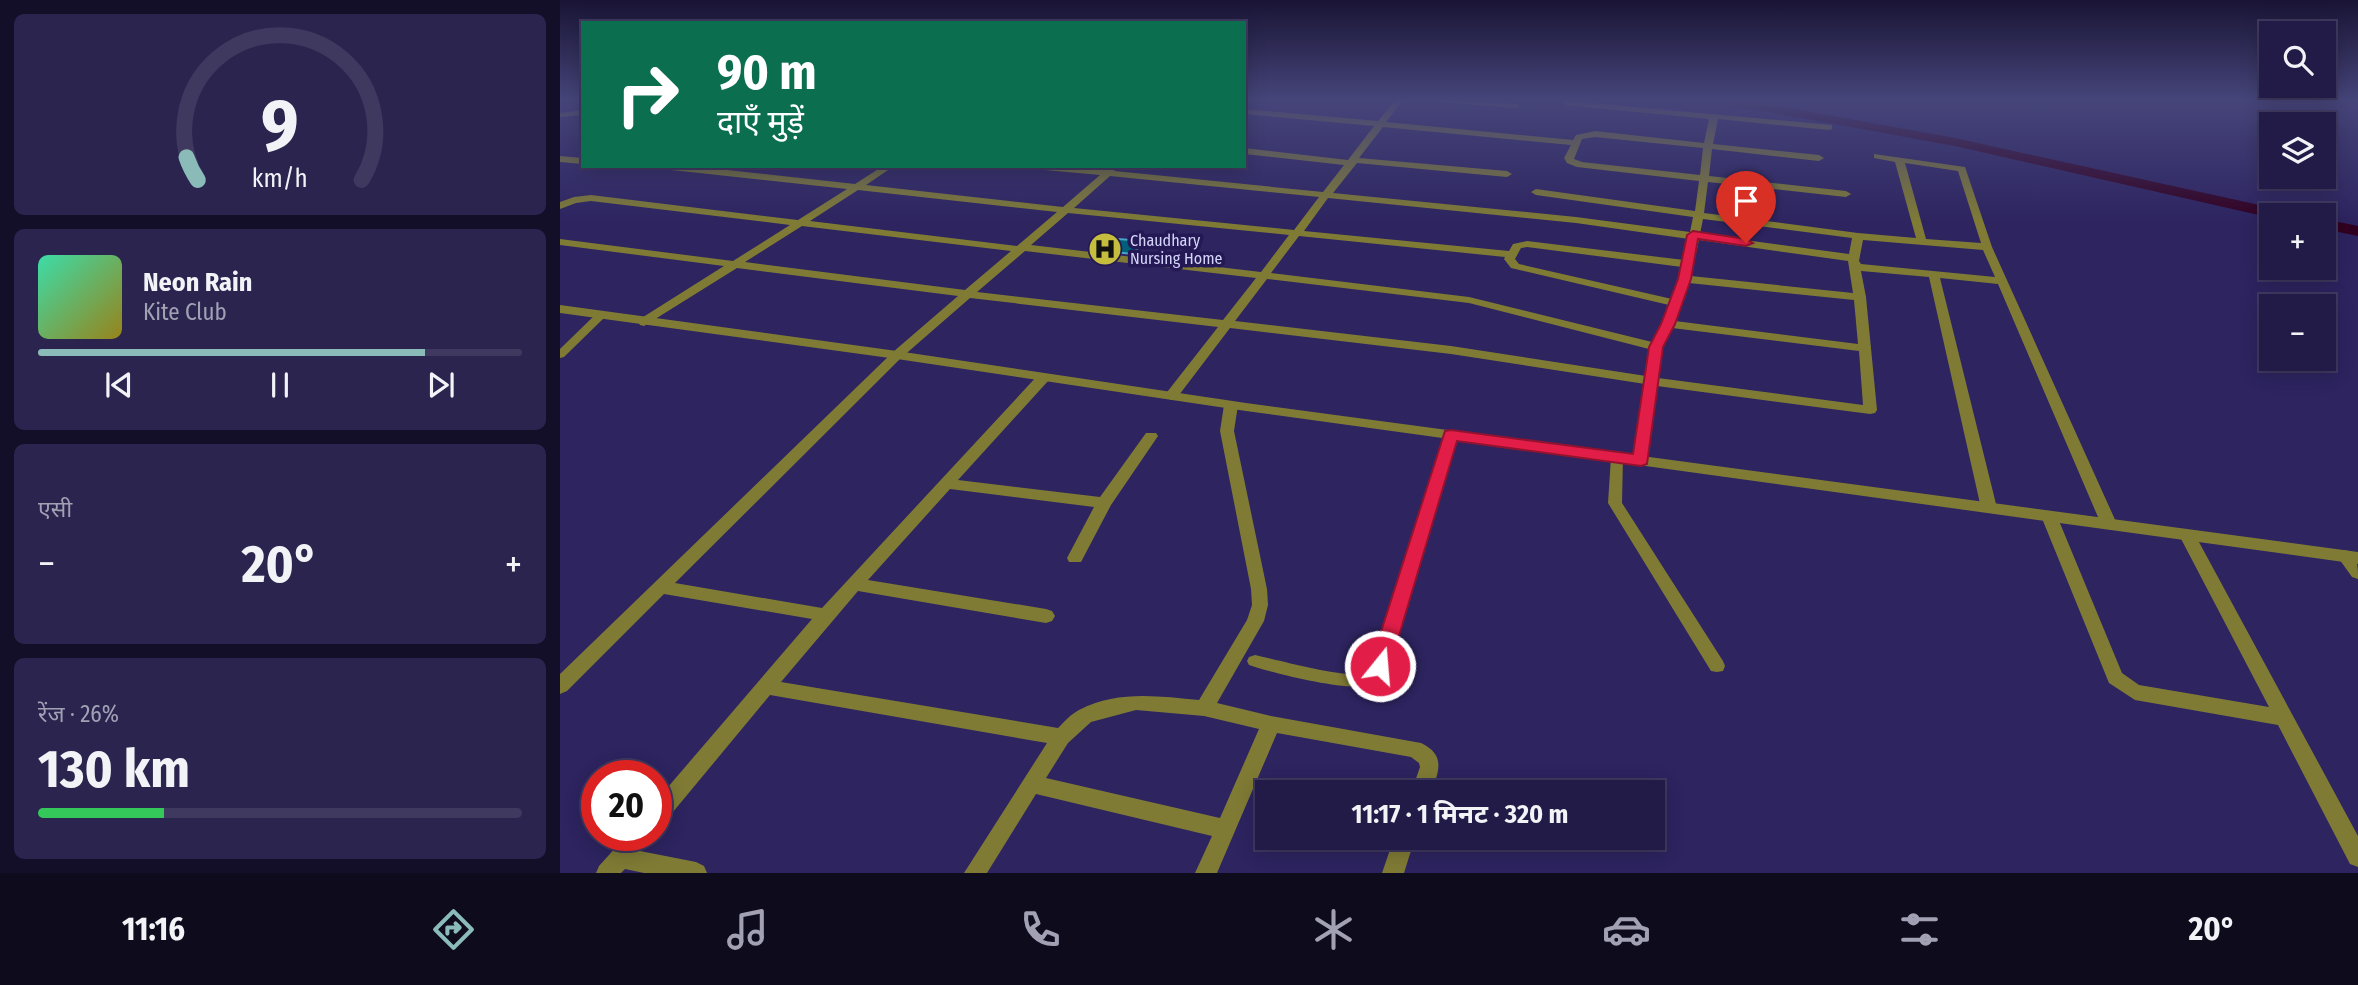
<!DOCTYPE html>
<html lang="hi">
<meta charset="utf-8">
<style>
body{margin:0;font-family:"Fira Sans Condensed","Noto Sans Devanagari",sans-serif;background:#2a244f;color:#f1f3f6;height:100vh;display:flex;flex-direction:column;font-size:26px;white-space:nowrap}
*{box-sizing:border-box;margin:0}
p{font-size:23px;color:#a2a1b4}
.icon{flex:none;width:38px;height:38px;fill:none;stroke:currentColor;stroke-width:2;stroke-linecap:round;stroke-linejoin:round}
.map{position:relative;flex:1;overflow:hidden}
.details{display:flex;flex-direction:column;gap:14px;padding:14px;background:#130f28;width:560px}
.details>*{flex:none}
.top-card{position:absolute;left:21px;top:21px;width:665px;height:147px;border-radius:0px;box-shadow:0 4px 18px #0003,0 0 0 2px #3f3960;background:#0b6e4f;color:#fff;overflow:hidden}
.tools{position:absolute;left:1699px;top:21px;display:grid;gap:14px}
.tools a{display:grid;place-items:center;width:77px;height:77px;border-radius:0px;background:#221b48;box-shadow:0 4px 18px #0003,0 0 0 2px #3f3960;font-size:35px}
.speed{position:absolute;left:21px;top:760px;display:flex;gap:14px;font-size:35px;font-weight:700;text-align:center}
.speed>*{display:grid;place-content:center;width:91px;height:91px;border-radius:50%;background:#221b48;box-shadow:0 4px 18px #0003,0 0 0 2px #3f3960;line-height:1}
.speed .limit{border:10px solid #d22;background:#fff;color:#111}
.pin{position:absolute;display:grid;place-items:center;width:60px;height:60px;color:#fff;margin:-72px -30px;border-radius:50% 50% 50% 0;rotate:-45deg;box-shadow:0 0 7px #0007}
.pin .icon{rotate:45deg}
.me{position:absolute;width:77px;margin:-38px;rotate:17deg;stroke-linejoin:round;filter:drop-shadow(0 0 5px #0008)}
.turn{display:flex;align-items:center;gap:24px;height:147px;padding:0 21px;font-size:32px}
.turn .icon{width:91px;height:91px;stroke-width:2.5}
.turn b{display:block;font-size:49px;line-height:60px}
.big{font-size:52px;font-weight:700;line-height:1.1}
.details .card{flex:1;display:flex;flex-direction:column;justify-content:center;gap:10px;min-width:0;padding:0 24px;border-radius:10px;background:#2a244f}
.details .dial{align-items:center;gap:0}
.dial svg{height:182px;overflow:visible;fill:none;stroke:#3f3960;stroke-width:7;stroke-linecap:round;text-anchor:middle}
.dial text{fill:#f1f3f6;stroke:none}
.song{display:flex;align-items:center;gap:21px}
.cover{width:84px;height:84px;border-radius:10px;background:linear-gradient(135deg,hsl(160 70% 55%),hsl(50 70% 35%))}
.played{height:7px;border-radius:4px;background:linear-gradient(90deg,#8bbbb9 80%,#3f3960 80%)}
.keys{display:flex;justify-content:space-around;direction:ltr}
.heat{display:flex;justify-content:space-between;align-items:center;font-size:38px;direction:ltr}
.charge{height:10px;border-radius:5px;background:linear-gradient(90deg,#34c759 26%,#3f3960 0)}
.trip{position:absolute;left:695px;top:780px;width:410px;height:70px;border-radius:0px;background:#221b48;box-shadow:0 4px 18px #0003,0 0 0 2px #3f3960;font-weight:700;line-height:70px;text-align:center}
.tab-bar{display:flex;height:112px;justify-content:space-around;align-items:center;background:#0e0b1d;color:#a2a1b4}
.tab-bar .icon{width:49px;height:49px}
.tab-bar .on{color:#8bbbb9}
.tab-bar b{font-size:32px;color:#f1f3f6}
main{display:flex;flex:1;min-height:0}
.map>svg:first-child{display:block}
</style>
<main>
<section class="details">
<div class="card dial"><svg viewBox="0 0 100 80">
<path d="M14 69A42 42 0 1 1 86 69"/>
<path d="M14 69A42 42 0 0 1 9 59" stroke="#8bbbb9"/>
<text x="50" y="56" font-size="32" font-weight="700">9</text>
<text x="50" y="72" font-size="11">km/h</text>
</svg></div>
<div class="card">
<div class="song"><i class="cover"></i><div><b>Neon Rain</b><p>Kite Club</p></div></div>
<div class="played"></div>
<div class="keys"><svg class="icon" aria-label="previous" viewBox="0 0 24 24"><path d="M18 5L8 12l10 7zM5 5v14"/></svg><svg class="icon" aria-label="pause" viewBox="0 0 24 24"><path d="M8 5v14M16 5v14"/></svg><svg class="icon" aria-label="next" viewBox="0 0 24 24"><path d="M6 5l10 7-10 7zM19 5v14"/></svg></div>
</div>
<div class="card"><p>एसी</p>
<div class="heat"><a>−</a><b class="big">20°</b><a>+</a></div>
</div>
<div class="card"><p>रेंज · 26%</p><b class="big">130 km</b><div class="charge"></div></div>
</section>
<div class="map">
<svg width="1798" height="873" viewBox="0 0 1798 873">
<rect width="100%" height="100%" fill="#2d2460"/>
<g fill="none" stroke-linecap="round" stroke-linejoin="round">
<!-- canal -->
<g fill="#310121" fill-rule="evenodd">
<polygon points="1158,100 1183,100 1395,138 1722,210 1730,215 1712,215 1712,218 1395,146 1164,104"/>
<polygon points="1764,219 1798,226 1798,236 1764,229"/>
</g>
</g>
<!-- building -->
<polygon fill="#005f7a" stroke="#47a6c9" stroke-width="2" points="545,238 584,241 573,254 534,250"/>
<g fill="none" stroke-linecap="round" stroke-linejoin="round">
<!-- service -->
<g fill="#7f7b35" fill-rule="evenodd">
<polygon points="41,312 46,315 45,317 4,357 0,358 0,349 37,313"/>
<path d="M891,431L897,435L828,666C823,676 815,684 803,686C782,690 712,673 689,665L687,661L689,657L695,655C714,659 787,679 802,673C805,672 809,668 811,666L885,435Z"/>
<polygon points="1057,453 1063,457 1062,503 1163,661 1165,666 1163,671 1157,672 1151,671 1048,503 1051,457"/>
</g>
<!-- minor -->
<g fill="#7f7b35" fill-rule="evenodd">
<path d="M835,100H843L826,122L1013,140L1016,135L1035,131L1144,143L1149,119L1005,105L1004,103L1008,101L1272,125V129L1269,130L1158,119L1153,144L1259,155L1264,158L1259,161L1152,149L1149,176L1286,191L1291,194L1286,197L1148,182L1144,213L1298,233L1356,238L1335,162L1314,158V154L1405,167L1432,247L1557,524L1554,528H1544L1541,524L1438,284L1380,278L1437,508L1434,512H1424L1421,508L1369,277L1301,271L1306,297L1317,410L1315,413L1310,414L1097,386L1088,460L1081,465L1074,460L1085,384L891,354L670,328L616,399L611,400L604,396L658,327L410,298L341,358L115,583L262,608L479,374H489L490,377L489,380L398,480L540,497L586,433H596L598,436L551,505L521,562H509L507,558L534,507L390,489L308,580L486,609L492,611L495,616L492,621L486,623L298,591L221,682L498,728C504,722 511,714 519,710C557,690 598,696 639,700L687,620L692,605L691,589L660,431L664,405L666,402H676L678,405L674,431L707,589L708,605L704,621L657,703L711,716L861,743C886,755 879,771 871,793H851L860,767L859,763L851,757L717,733L657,873H635L652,836L476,794L427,873H404L487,743L210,695L103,824L96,827V801L252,619L104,594L7,691L0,694V674L333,352L398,296L177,268L84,326L80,325L78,322L80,319L164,266L0,245V239L173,261L230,225L31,201L16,203L0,209V202L14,197L31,195L238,220L287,189L102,169L98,166H130L295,184L323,166H334L306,185L503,207L540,175L474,169L470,166H504L546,170L551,168L555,171L763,192L784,165L684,154V148L788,160L814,126L684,114V109L818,121ZM823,127L1011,145L1004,158L1007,163L1017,167L1139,181L1135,211L976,189L971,192L976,195L1133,217L1130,232L1016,217L773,193L797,163L947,177L952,174L947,171L799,158ZM1035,137L1143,148L1140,175L1022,162L1014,159L1022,139ZM1345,163L1398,171L1421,243L1366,239ZM550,176L759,197L734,230L514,208ZM298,190L497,212L457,246L250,221ZM768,198L1016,223L1129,239L1124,260L967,241L953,244L949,251L744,231ZM508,213L729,235L701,272L471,245ZM1143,219L1292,238L1289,254L1140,234ZM242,226L451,251L405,290L185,262ZM739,236L945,257L944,259L951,268L1109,305L1092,342L909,297L711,273ZM1139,240L1288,261L1293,293L1131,276ZM1303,240L1423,250L1435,277L1301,264L1299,261ZM967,247L1122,267L1112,299L959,264L955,259L961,248ZM465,251L696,278L663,320L417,292ZM707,279L909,303L1089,349L1086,376L891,346L675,321ZM1129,283L1294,300L1298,344L1115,321ZM1112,328L1299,351L1303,405L1098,378L1102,347ZM576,710L644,716L699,729L660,818L486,778L508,743L531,722Z"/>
<polygon points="874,100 956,104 960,106 956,108 878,102"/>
<polygon points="23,110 23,115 0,117 0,113"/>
<polygon points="0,156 23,158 23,164 0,162"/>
<polygon points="1489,511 1494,512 1497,516 1562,673 1579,685 1709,707 1619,535 1621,531 1633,531 1798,836 1798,867 1790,864 1718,725 1575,700 1549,683 1481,516 1484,512"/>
<path d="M1785,550C1798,554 1798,567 1798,579L1792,577L1777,556L1779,552Z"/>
<polygon points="67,835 91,835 80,851 136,862 144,866 147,873 84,873 65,869 61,873 36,873 39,866"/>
<polygon points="834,838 855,838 844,873 822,873"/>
</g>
<!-- tertiary -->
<polygon fill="#7f7b35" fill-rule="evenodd" points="0,305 337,351 686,403 1798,552 1798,564 686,411 337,359 0,313"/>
</g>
<!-- sky -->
<linearGradient id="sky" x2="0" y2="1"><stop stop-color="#191435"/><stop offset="0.45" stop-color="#46457a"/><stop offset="1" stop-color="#46457a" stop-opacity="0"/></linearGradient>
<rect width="1798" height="222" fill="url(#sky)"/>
<!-- route -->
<polygon fill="#e11d48" stroke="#92132f" stroke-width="2" points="1133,231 1186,239 1193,243 1186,246 1138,239 1131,279 1115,324 1103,347 1087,464 1081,466 897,441 830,666 827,672 820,675 813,672 810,666 885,431 891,430 1073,454 1089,347 1101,324 1118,279 1127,235"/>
<!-- icons -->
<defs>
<symbol id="hospital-disc" viewBox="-11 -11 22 22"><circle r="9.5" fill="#c4bd3e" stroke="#241954"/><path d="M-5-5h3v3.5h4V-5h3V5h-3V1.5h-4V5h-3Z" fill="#111"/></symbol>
</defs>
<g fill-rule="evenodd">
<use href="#hospital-disc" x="526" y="230" width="38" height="38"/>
</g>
<g text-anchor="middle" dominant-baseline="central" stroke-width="7" stroke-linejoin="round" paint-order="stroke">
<!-- far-poi labels -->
<g font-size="16" fill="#d5d5fa" stroke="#241954" text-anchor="start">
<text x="570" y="240">Chaudhary<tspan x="570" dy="18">Nursing Home</tspan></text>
</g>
</g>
</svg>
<div class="tools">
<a><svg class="icon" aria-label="search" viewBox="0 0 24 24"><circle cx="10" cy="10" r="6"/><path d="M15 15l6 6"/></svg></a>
<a><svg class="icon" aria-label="layers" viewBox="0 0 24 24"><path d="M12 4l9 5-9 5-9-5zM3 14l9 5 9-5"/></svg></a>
<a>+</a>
<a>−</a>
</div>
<div class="speed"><div class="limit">20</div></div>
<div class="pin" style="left:1186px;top:243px;background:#d93025"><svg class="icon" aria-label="arrive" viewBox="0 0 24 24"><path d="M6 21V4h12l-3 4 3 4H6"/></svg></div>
<svg class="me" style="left:820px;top:666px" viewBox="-20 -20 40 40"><circle r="17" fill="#e11d48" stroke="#fff" stroke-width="3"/><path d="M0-11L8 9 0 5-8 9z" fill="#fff"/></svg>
<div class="trip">11:17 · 1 मिनट · 320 m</div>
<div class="top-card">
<div class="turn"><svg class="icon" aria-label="right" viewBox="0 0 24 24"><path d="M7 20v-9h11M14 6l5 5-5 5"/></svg><div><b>90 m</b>दाएँ मुड़ें</div></div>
</div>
</div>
</main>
<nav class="tab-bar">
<b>11:16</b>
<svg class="icon on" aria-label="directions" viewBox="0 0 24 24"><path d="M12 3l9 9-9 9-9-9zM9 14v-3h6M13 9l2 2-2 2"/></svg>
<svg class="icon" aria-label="music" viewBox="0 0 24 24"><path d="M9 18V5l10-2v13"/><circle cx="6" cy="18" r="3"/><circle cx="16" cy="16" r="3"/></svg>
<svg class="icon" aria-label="phone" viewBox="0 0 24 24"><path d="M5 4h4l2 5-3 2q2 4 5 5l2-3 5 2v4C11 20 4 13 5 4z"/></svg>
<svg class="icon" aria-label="climate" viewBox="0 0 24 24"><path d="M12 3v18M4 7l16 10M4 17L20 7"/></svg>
<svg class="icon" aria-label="car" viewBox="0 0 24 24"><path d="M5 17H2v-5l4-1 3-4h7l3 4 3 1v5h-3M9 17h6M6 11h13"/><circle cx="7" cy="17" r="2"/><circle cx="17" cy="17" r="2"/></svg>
<svg class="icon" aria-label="filters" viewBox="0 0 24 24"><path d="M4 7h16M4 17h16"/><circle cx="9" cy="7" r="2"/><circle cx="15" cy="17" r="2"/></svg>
<b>20°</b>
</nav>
